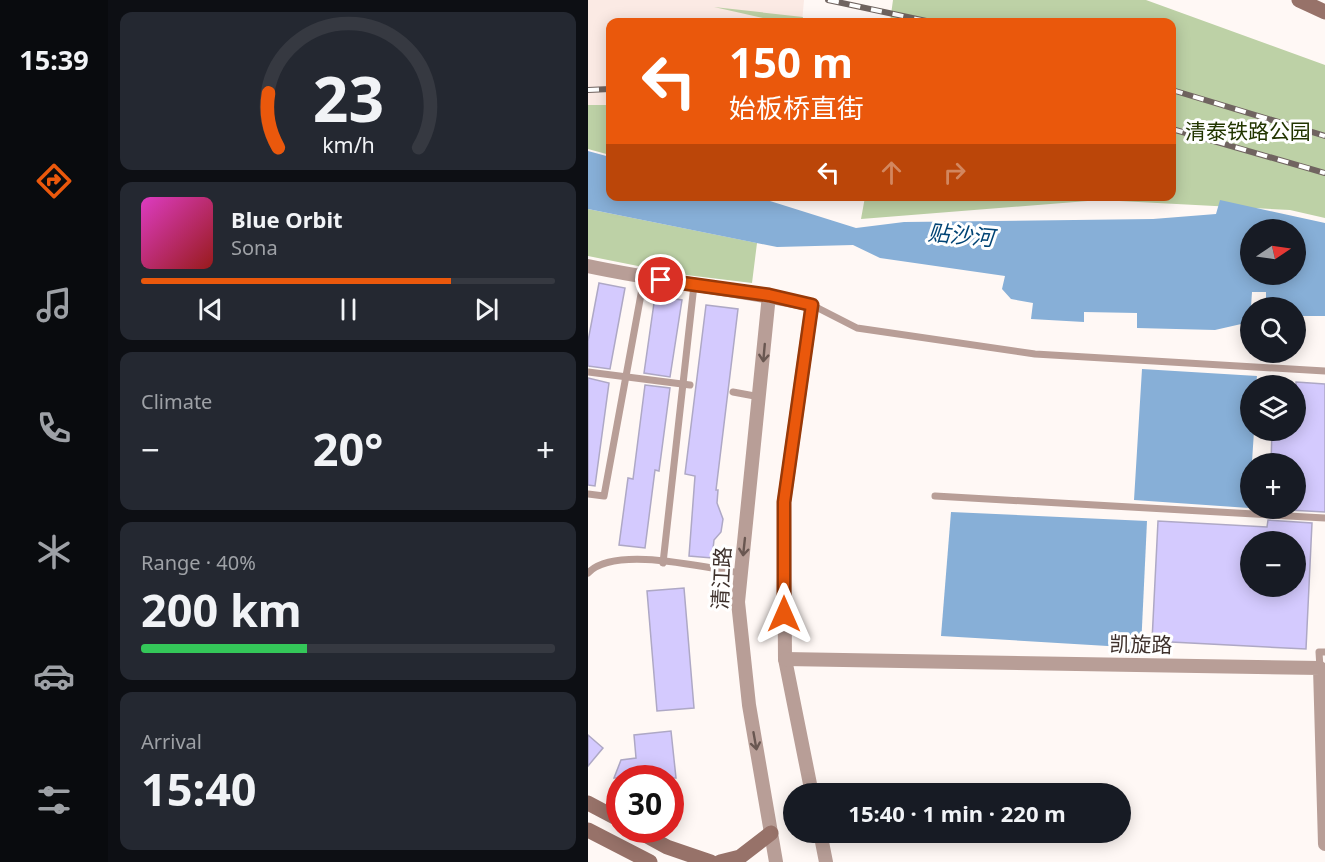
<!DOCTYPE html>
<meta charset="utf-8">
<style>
body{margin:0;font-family:"Noto Sans","Noto Sans SC",sans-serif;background:#242831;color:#f1f3f6;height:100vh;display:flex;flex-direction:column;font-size:22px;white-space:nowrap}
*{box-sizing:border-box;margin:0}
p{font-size:20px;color:#9ea1a6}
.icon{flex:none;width:33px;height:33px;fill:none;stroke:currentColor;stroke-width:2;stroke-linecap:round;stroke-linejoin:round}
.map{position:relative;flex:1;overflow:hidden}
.details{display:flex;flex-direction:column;gap:12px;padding:12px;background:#0d0f14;width:480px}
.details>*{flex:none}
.banner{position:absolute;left:18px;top:18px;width:570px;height:183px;border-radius:12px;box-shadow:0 3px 15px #0003;background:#ea580c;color:#fff;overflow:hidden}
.needle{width:39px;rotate:77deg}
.tools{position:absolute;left:652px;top:219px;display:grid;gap:12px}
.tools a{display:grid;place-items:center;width:66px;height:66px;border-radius:50%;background:#171b24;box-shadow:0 3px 15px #0003;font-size:30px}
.speed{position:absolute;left:18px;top:765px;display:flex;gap:12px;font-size:30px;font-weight:700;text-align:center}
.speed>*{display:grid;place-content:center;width:78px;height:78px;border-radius:50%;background:#171b24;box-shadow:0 3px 15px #0003;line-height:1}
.speed .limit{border:9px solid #d22;background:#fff;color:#111}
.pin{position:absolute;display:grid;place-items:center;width:51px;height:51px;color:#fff;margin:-26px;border:3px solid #fff;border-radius:50%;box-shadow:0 2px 6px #0007}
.me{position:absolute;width:66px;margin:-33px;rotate:0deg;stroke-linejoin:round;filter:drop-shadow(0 0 4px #0008)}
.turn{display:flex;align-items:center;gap:21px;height:126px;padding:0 24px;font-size:27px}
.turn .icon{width:78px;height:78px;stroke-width:2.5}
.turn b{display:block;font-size:42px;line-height:51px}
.lanes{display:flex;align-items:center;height:57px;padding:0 24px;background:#0003;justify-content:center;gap:30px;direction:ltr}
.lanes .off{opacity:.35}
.big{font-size:45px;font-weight:700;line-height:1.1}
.details .widget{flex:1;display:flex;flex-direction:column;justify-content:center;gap:9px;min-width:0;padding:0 21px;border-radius:12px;background:#242831}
.details .dial{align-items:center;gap:0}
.dial svg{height:156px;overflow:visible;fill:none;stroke:#363941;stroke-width:7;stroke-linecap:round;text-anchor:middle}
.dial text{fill:#f1f3f6;stroke:none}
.song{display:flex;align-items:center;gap:18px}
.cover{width:72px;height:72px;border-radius:9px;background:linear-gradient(135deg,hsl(310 70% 55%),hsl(0 70% 35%))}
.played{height:6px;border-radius:3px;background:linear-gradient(90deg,#ea580c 75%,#363941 75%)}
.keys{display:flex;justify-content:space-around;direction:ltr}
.heat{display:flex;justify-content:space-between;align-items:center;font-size:33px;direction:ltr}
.charge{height:9px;border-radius:4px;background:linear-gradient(90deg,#34c759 40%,#363941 0)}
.trip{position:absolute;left:195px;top:783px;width:348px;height:60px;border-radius:30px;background:#171b24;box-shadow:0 3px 15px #0003;font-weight:700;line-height:60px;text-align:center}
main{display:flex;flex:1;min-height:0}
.menu{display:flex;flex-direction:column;width:108px;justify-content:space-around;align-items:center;background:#090b0e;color:#9ea1a6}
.menu .icon{width:42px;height:42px}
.menu .on{color:#ea580c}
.menu b{font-size:27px;color:#f1f3f6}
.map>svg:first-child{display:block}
</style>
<main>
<nav class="menu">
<b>15:39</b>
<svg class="icon on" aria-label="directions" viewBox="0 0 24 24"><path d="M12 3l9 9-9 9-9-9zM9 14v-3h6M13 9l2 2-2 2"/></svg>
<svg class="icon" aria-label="music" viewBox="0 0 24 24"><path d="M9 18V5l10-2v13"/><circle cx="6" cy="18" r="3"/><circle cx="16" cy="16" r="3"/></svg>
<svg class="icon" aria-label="phone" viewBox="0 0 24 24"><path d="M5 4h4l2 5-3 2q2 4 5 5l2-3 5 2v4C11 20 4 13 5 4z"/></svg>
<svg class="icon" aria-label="climate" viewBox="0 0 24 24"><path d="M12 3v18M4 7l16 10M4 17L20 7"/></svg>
<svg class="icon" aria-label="car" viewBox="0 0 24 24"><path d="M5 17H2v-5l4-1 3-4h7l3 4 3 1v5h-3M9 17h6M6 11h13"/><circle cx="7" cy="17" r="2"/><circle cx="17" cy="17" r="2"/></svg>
<svg class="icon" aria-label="filters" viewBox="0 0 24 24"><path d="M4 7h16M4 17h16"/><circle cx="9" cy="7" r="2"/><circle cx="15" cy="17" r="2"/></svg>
</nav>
<section class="details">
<div class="widget dial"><svg viewBox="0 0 100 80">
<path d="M14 69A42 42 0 1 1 86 69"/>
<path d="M14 69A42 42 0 0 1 9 41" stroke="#ea580c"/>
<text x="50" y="56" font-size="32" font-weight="700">23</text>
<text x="50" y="72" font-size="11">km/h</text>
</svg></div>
<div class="widget">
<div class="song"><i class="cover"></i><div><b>Blue Orbit</b><p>Sona</p></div></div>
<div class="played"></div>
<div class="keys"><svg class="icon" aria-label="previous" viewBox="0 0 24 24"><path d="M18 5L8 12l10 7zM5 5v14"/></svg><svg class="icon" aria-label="pause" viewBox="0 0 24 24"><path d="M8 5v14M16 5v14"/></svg><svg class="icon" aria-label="next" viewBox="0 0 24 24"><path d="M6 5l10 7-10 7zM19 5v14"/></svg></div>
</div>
<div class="widget"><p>Climate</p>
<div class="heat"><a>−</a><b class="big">20°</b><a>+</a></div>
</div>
<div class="widget"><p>Range · 40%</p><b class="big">200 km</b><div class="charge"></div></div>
<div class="widget"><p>Arrival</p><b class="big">15:40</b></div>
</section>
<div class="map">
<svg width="737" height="862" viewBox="0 0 737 862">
<rect width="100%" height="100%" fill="#fff8f5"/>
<!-- built -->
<polygon fill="#fbeae4" points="0,0 216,0 214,22 22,22 22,105 0,105"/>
<!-- green -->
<g fill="#bdd1a6">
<polygon points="305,0 558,0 737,65 737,218 702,210 512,200 273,219 277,197 584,196 584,22 302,22"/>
<polygon points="126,7 215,17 214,22 192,22"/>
<polygon points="0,105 22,105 22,155 0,149"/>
<polygon points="0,209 169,243 164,283 90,274 0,256"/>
</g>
<!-- water -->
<g fill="#87afd7" fill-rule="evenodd">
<path d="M0,151L22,157V196L169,197L268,228L316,222L565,219L628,214L632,200L737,223V316H708V308L678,307V292H664L662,322L627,330L549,328V313L496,312V322L443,319L445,303L423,299L414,289L417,276L292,258L265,245L189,247L0,209ZM663,230H708V274H663Z"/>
<polygon points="554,369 669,376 668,385 663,386 663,430 666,431 661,508 546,500"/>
<polygon points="363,512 559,521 553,648 353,636"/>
</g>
<!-- building -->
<g fill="#d4cafe" stroke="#aea8c5" stroke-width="1.5" fill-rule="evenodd">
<polygon points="11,283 37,288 22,369 0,366 0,341"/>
<polygon points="67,296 94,300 82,377 56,373"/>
<polygon points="118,305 150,309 128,490 130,490 129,503 135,519 133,532 126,540 124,558 101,556 107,476 97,474"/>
<polygon points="0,378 21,383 7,486 0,485"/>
<polygon points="708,382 737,384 737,512 680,509 708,508 708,464 683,464 684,430 708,430"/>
<polygon points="57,385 82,388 71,471 67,470 57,548 31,545 40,478 45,479"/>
<path d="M680,520L724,523L718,649L564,641L570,521L679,527ZM663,542H708V586H663Z"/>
<polygon points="96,588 106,708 69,711 59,591"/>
<polygon points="83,731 88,778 26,778 33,760 48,758 46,735"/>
<polygon points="0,735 15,748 0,766"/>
</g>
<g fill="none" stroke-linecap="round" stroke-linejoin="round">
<!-- lane -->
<g stroke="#b89e97" stroke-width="7">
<polyline points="224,305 269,328 447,354 737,371"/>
<polyline points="0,372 102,385"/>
<polyline points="145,392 172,397"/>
<polyline points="0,494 16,496 56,278"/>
<polyline points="347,496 737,518"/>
<polyline points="75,563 106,285"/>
<path d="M0,573C27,545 117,568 153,573"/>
<polyline points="732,668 731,652 737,652"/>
</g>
<!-- street -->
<g stroke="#b89e97" stroke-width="14">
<path d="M0,266C74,282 150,289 224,305L196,502L197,659L224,794"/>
<polyline points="181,295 150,602 161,705 188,862"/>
<polyline points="197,659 732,668 737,844"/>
<polyline points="232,832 238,862"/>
</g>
<!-- secondary -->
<g stroke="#977269" stroke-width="15">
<polyline points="711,0 737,12"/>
<polyline points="0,803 32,820"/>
<polyline points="0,830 62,862"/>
<polyline points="48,830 79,847 123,862"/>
<polyline points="132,862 152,857 183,833"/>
</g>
<defs>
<g id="rail">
<polyline points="240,0 343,22"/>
<polyline points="0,90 22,89"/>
<polyline points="584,90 737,136"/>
<polyline points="584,129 737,173"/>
</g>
</defs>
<!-- rail casing -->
<use href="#rail" stroke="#706460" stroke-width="6"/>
<!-- rail -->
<use href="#rail" stroke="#fff" stroke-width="4" stroke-dasharray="11" stroke-linecap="butt"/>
</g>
<!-- one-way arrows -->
<defs><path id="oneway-shaft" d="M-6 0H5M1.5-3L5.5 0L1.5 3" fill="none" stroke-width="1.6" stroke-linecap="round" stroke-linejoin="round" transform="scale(1.5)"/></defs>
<g stroke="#695751">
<use href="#oneway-shaft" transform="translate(176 353) rotate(95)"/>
<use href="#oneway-shaft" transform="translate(156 547) rotate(96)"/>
<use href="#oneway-shaft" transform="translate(167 741) rotate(80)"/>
</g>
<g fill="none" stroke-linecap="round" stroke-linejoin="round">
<defs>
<polyline id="route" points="73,280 181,295 224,305 196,502 196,614"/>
</defs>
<!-- route casing -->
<use href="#route" stroke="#983908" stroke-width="15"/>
<!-- route -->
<use href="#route" stroke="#ea580c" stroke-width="10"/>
</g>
<g text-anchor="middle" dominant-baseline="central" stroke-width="6" stroke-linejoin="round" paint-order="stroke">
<!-- park labels -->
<g font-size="21" fill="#223500" stroke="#fff">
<text x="660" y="131">清泰铁路公园</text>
</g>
<!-- street labels -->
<g font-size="21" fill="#3e312c" stroke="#fff">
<text transform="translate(133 578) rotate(-87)">清江路</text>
<text transform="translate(553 644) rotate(1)">凯旋路</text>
</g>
<!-- water labels -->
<g font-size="22" font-style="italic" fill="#014475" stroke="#fff">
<text transform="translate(373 234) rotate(5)">贴沙河</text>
</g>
</g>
</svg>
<div class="tools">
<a><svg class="needle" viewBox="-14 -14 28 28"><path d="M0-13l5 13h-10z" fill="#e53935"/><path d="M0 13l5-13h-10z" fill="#9ea1a6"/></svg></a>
<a><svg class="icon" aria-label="search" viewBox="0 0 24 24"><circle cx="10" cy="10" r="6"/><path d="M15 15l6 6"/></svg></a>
<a><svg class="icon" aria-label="layers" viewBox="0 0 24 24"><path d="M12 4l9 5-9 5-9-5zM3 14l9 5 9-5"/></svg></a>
<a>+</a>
<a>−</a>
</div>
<div class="speed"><div class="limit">30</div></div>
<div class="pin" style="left:73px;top:280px;background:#d93025"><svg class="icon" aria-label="arrive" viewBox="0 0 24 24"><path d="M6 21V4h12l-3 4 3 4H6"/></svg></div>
<svg class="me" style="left:196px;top:614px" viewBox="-20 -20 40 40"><path d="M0-17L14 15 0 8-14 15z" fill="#ea580c" stroke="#fff" stroke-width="4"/></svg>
<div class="trip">15:40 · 1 min · 220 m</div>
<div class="banner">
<div class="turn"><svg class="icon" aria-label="left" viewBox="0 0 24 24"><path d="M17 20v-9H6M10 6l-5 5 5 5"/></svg><div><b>150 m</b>始板桥直街</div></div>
<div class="lanes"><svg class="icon" aria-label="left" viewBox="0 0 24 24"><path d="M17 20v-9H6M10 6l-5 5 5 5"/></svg><svg class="icon off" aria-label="ahead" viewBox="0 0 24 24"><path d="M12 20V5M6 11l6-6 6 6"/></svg><svg class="icon off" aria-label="right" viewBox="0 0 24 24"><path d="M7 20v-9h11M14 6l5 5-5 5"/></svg></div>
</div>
</div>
</main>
